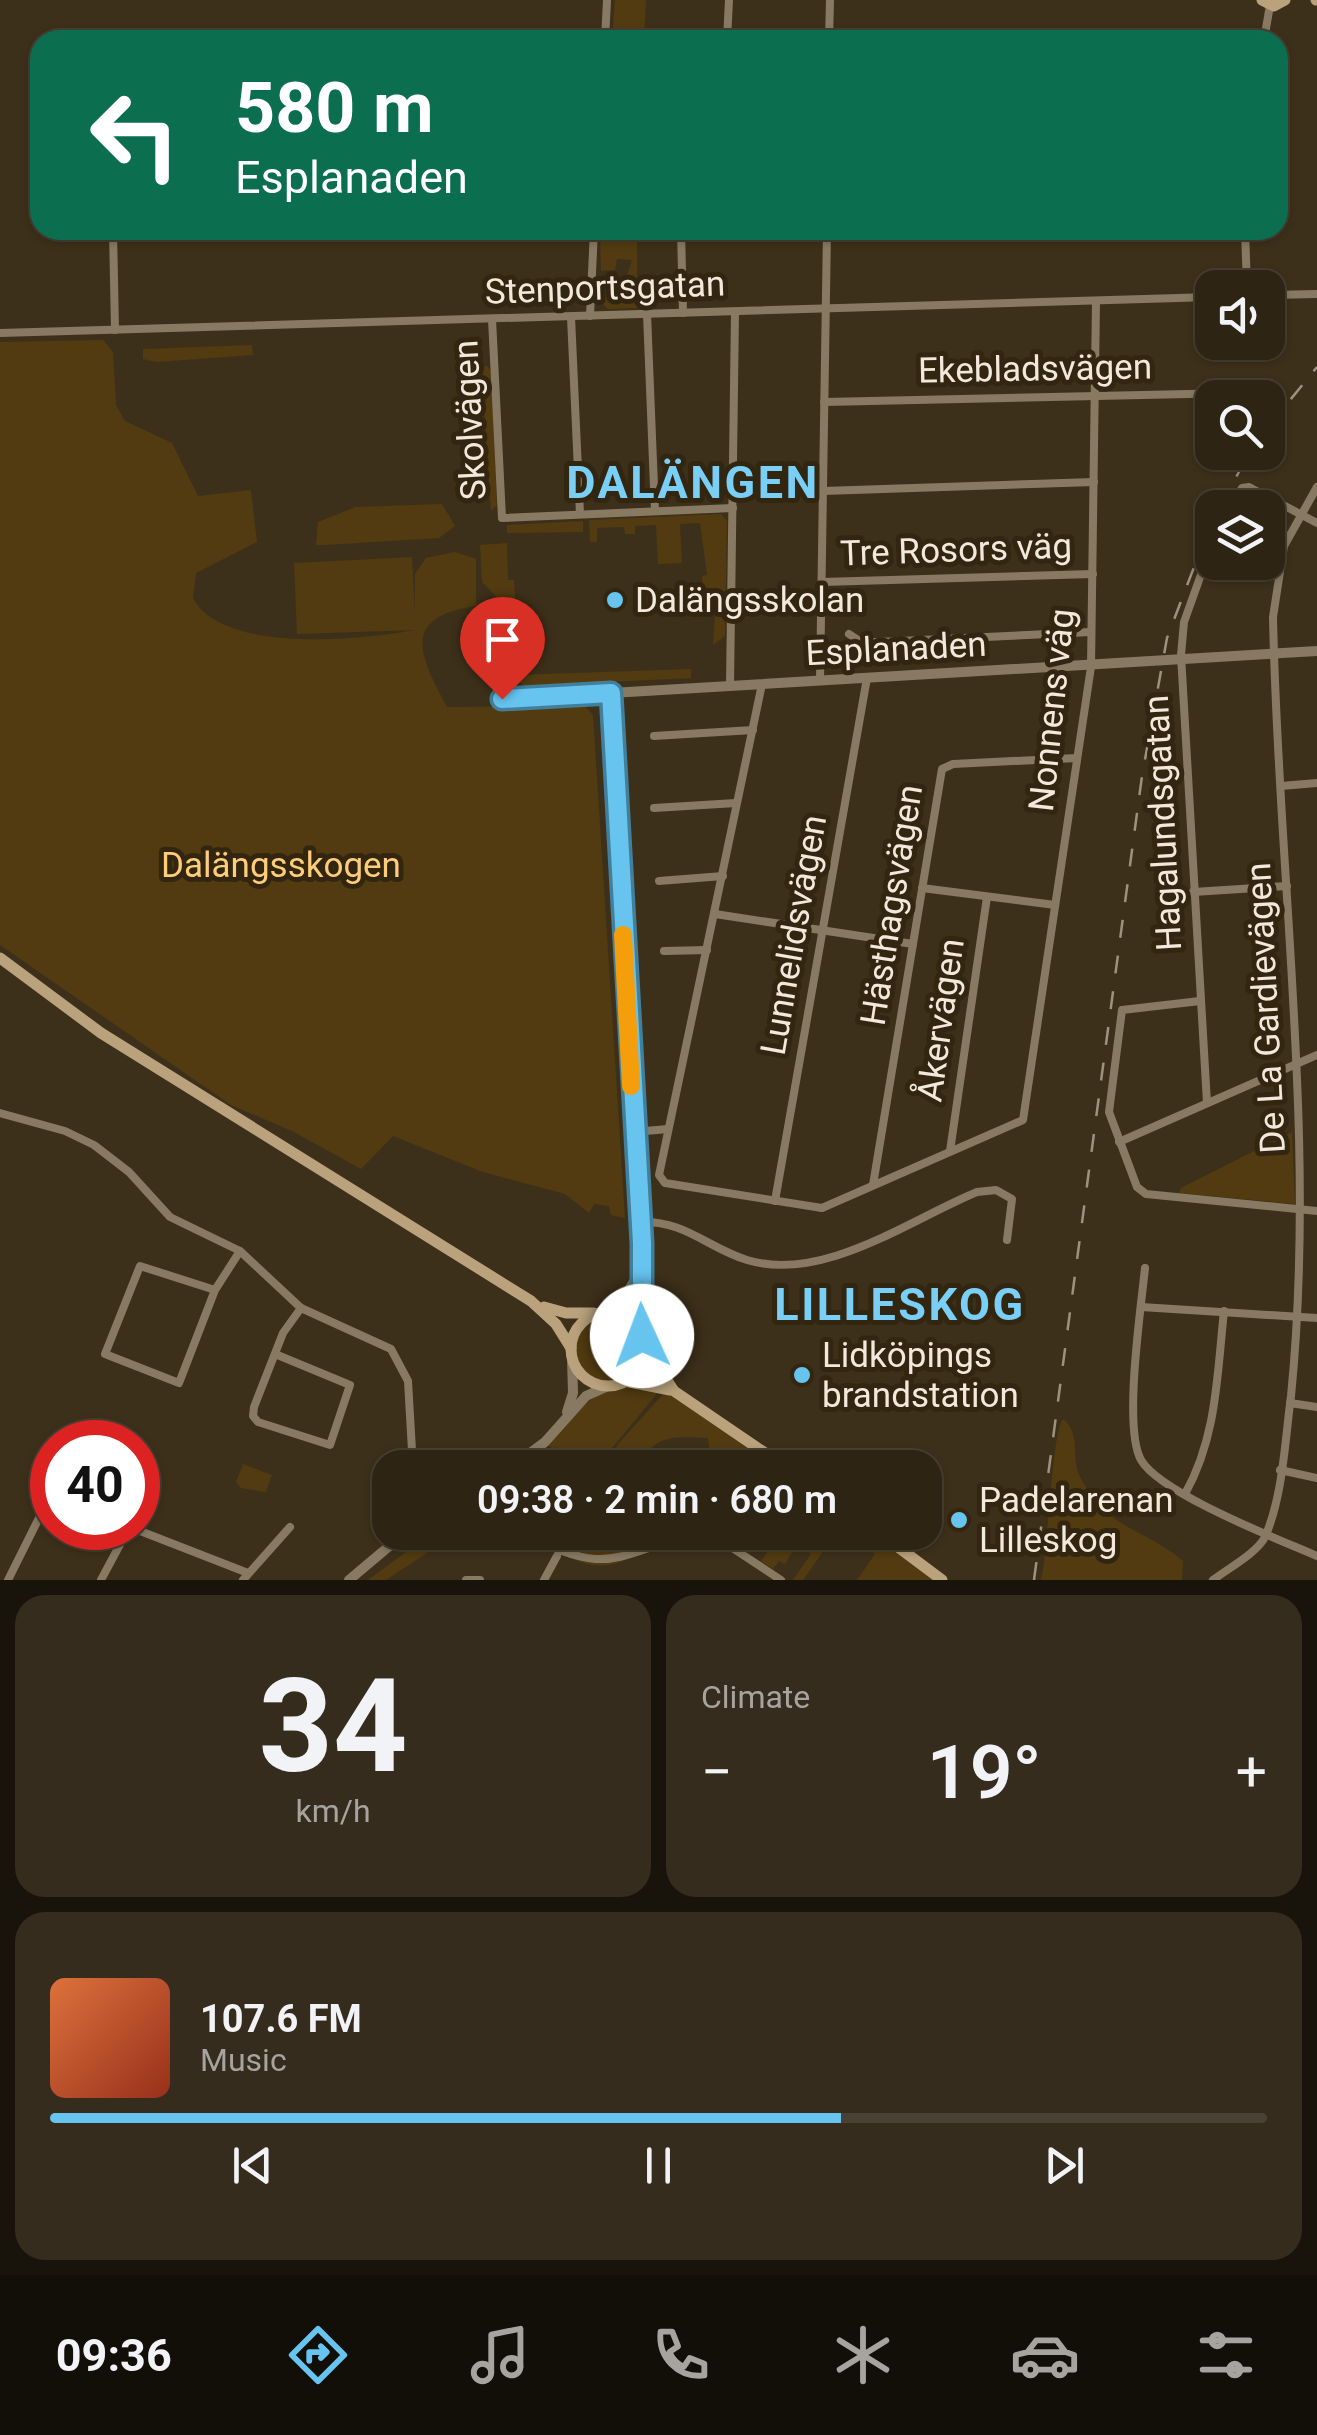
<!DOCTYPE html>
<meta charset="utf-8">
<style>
body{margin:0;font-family:Roboto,sans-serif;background:#362c1d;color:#f1f3f6;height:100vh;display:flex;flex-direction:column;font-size:38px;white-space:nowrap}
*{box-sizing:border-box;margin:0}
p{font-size:32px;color:#a7a4a0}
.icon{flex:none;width:55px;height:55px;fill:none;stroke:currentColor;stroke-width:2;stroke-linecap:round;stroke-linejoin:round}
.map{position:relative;height:1580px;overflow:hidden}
.details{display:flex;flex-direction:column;gap:15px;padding:15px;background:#19140b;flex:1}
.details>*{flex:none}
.guide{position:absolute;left:30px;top:30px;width:1258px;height:210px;border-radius:30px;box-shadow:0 2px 8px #0004,0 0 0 2px #494134;background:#0b6e4f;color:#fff;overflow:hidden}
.buttons{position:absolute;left:1195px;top:270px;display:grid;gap:20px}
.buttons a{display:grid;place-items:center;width:90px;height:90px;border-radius:20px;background:#2e2414;box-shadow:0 2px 8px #0004,0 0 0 2px #494134;font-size:50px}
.speed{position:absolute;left:30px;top:1420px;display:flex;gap:20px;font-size:50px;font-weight:700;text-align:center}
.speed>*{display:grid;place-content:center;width:130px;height:130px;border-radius:50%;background:#2e2414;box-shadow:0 2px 8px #0004,0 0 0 2px #494134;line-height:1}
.speed .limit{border:15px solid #d22;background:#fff;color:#111}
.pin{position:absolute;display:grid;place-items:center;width:85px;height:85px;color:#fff;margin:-102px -42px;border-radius:50% 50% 50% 0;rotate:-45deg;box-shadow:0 0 10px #0007}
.pin .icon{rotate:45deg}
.me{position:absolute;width:110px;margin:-55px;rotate:358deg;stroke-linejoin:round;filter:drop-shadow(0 0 8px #0008)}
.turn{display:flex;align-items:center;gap:35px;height:210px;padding:0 40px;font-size:45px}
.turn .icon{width:130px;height:130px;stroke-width:2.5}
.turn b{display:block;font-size:70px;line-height:85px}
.big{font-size:75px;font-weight:600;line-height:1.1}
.details .card{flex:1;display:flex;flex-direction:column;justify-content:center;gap:15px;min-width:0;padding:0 35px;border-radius:30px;background:#362c1d}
.details .dial{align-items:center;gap:0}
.dial b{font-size:130px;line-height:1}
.song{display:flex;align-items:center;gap:30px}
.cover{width:120px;height:120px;border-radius:15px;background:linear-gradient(135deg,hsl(20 70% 55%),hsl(10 70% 35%))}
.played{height:10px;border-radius:5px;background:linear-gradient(90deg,#66c4ef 65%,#494134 65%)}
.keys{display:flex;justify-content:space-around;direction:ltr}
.heat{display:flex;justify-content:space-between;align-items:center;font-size:55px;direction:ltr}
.details .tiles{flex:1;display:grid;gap:15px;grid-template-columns:1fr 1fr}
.card:last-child{grid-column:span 2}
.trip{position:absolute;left:372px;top:1450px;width:570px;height:100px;border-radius:30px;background:#2e2414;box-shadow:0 2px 8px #0004,0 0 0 2px #494134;font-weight:600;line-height:100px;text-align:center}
.tabs{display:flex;height:160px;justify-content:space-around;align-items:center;background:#120e08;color:#a7a4a0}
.tabs .icon{width:70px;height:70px}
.tabs .active{color:#66c4ef}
.tabs b{font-size:45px;color:#f1f3f6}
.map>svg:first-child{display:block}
</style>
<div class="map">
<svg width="1317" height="1580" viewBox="0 0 1317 1580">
<rect width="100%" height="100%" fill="#3d301a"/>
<!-- green -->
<g fill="#523b10">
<polygon points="615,0 646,0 644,40 612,40"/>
<polygon points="600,230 637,230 637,308 608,309 599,300 600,278 626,279 632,260 617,259 615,270 601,271"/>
<path d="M103,340L113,352L116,405L125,421L172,443L198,496L251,490L257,542L196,573L193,598C222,654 362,640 415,630L297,634L294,563L412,557L415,613V574L426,558L455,552L476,559V606C398,617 421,658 447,707L585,706L593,715L625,1218L611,1215L609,1206L594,1204L589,1213L565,1194L483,1172L393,1136L361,1169L292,1131L231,1105L0,945V342Z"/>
<polygon points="252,345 253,355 156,362 143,359 143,349"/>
<polygon points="487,366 491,371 497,505 491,511 481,367"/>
<polygon points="442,504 455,526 439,538 325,545 316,545 318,522 356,507"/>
<polygon points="721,514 727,521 725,636 713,645 715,616 705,616 702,576 707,575 700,523 680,524 682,563 658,564 656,525 635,526 635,534 625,534 624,527 597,528 597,542 590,542 589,520"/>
<polygon points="583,521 583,532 507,533 507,525"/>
<polygon points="507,543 508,580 514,580 519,664 500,665 506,645 505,606 482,582 480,545"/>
<polygon points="691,669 691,678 523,686 515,675"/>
<polygon points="1292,1132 1295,1204 1179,1193 1181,1188"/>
<circle cx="607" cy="1348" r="33"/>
<path d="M635,1386L660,1390L607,1454L590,1463L554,1466L559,1462L549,1445C580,1411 585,1391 635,1386Z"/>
<path d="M665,1392L671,1395L778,1467H712L708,1438C676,1437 652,1433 641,1467L605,1468L618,1444Z"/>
<path d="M1063,1419C1082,1434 1070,1458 1080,1477C1110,1532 1143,1527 1183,1561L1182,1580H1041C1048,1551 1052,1431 1063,1419Z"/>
<polygon points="243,1464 272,1475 266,1492 241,1488 236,1482"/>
<polygon points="433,1532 457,1533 386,1580 368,1580"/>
<path d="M580,1532L613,1533L637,1555C611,1567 596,1570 569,1557Z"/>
<polygon points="781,1533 836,1533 803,1580 793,1580 811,1554 806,1550 813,1539 804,1533 785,1564 779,1561 773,1569 761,1561"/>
<polygon points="846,1533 869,1533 933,1580 857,1580 875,1554"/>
</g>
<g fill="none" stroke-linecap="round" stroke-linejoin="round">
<!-- minor -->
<g stroke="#887a62" stroke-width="8">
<polyline points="605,40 607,0"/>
<polyline points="727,40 729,0"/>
<polyline points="829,40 830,0"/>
<polyline points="1264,40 1270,5"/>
<polyline points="113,230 115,330"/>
<polyline points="681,230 683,313"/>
<polyline points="1245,230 1247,288"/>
<polyline points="1268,295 1317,294"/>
<polyline points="647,314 655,511"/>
<polyline points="590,316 594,230"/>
<polyline points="571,317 580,514"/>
<polyline points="492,319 502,518 733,508"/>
<polyline points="0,333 1212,297"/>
<polyline points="824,402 1234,393 1246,398"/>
<polyline points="823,491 1094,482"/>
<polyline points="1231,508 1242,488 1249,487 1317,523"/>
<polyline points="822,582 1093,574"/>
<polyline points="849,634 861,642 878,642 1091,632"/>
<polyline points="820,681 827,230"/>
<polyline points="762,684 659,1175 665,1183 822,1208 1023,1120 1091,667 1096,301"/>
<polyline points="730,686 735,312"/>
<polyline points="502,699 611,693"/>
<polyline points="654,736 753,730"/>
<polyline points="1281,786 1317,783"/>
<polyline points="654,808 736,803"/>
<polyline points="659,881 723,876"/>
<polyline points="922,888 1055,905"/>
<polyline points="1193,892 1287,886"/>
<polyline points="715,914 913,944"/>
<polyline points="664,951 707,950"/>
<polyline points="1200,1001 1122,1010 1109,1112 1137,1187 1146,1194 1317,1211"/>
<polyline points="1207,1103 1181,655 1184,622 1212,544"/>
<polyline points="0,1113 65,1131 94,1145 129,1172 170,1217 240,1251 301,1308 391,1349 408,1381 413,1468"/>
<polyline points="634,1132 668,1129"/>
<polyline points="1119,1142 1317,1055"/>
<polyline points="950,1151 987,897"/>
<polyline points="873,1185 942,769 953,764 1077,758"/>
<polyline points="775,1201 867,678"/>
<path d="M640,1222C684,1220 708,1248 747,1260C823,1283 909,1220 977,1192L996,1190L1012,1199L1007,1240"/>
<path d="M1145,1268C1141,1308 1123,1428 1141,1460C1161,1494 1278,1539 1317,1556"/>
<polyline points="215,1290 140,1266 105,1354 179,1383 215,1290 240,1251"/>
<polyline points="1141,1307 1317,1318"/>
<polyline points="275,1354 350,1385 330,1445 258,1422 253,1416 254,1407 283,1333 301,1308"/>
<polyline points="1290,1403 1317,1407"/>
<polyline points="1280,1470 1317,1478"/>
<path d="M1185,1494C1217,1437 1217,1375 1224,1311"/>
<path d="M520,1532C612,1580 613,1554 701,1532"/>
<polyline points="708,1532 781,1580"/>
<polyline points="8,1580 52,1492"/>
<polyline points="101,1580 124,1537 135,1529 248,1573"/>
<polyline points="243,1580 290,1527"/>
<polyline points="466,1580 480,1580"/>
<polyline points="544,1580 557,1556"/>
<path d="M1213,1580C1227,1569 1257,1553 1265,1537C1283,1496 1285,1440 1291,1396C1317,1137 1278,876 1273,617L1284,546L1317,487"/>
</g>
<!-- tertiary -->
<g stroke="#887a62" stroke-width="10">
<polyline points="606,1311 626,1295 639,1273"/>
<polyline points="642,1336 642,1243 611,693 1317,651"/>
<polyline points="567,1412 573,1393 572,1358"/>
<polyline points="510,1468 545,1442 586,1396 608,1386"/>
<polyline points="349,1580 406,1532"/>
</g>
<!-- secondary -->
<g stroke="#b9a27c" stroke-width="11">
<polyline points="1262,0 1274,6 1285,0"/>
<polyline points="1316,0 1317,0"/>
<polyline points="0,958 101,1033 531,1301 556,1324 571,1348"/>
<polyline points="544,1307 566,1313 594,1313"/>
<circle cx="608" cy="1349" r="37"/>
<polyline points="647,1350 674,1391 787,1468"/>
<polyline points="625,1381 670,1390"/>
<polyline points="878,1532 942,1580"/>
</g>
<!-- rail -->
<g stroke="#9d9280" stroke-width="2.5" stroke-dasharray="18 18" stroke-linecap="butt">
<polyline points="1268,427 1317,367"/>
<polyline points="1219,508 1250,452"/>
<polyline points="1034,1580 1142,776 1167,638 1212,520"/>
</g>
</g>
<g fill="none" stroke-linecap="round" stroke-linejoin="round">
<defs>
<polyline id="route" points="502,699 611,693 642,1243 642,1336"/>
</defs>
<!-- route casing -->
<use href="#route" stroke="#427f9b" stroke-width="25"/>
<!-- route -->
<use href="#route" stroke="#66c4ef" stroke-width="18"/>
<!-- slow -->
<polyline stroke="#f59e0b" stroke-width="18" points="623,935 631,1086"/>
</g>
<!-- markers -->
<g fill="#66c4ef" stroke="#332610" stroke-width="4">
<circle cx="615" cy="600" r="10"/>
<circle cx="802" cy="1375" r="10"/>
<circle cx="959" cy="1520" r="10"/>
</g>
<g text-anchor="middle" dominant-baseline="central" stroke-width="10" stroke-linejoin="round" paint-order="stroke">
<!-- street labels -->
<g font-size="35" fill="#f2e9dc" stroke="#332610">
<text transform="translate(605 288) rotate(-2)">Stenportsgatan</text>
<text transform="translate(1035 369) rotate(-1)">Ekebladsvägen</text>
<text transform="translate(470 420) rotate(-93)">Skolvägen</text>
<text transform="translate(956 550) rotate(-2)">Tre Rosors väg</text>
<text transform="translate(896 649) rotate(-3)">Esplanaden</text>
<text transform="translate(1052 710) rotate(-84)">Nonnens väg</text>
<text transform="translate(1163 823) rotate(-93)">Hagalundsgatan</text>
<text transform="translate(892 905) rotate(-81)">Hästhagsvägen</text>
<text transform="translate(794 935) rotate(-80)">Lunnelidsvägen</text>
<text transform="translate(1266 1008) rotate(-93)">De La Gardievägen</text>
<text transform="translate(941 1020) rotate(-82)">Åkervägen</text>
</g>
<!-- poi labels -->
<g font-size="35" fill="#f2e9dc" stroke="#332610" text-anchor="start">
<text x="635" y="600">Dalängsskolan</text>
<text x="822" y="1355">Lidköpings<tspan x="822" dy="40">brandstation</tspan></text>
<text x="979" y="1500">Padelarenan<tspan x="979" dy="40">Lilleskog</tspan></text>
</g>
<!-- park labels -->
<g font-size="35" fill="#fecd7a" stroke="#332610">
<text x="281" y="865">Dalängsskogen</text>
</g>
<!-- district labels -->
<g font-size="45" font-weight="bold" letter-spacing="2.5" fill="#79cff6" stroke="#332610">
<text x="693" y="482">DALÄNGEN</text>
<text x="900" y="1304">LILLESKOG</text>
</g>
</g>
</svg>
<div class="buttons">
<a><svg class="icon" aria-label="sound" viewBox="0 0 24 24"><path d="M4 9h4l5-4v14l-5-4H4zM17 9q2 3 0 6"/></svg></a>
<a><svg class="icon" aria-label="search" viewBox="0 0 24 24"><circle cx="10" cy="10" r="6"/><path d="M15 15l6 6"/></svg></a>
<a><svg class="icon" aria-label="layers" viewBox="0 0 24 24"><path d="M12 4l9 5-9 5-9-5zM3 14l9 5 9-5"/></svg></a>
</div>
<div class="speed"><div class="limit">40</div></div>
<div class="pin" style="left:502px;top:699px;background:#d93025"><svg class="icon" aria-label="arrive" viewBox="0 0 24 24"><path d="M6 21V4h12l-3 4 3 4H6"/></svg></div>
<svg class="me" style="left:642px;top:1336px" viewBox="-20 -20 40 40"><circle r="19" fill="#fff"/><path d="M0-13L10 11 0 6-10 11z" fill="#66c4ef"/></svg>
<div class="trip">09:38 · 2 min · 680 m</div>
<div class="guide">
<div class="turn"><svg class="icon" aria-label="left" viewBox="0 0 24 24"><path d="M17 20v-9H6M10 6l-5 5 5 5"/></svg><div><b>580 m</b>Esplanaden</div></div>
</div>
</div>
<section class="details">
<div class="tiles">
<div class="card dial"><b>34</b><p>km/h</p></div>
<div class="card"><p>Climate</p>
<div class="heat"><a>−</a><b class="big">19°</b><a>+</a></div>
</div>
<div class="card">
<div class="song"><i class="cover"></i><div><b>107.6 FM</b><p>Music</p></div></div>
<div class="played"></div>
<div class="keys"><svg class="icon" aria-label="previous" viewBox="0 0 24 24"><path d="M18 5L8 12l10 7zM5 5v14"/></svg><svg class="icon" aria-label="pause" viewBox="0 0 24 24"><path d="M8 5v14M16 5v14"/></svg><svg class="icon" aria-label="next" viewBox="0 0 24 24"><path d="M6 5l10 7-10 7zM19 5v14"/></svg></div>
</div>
</div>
</section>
<nav class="tabs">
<b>09:36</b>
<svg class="icon active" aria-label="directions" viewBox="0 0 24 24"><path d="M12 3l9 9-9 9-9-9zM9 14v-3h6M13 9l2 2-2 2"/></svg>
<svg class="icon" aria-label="music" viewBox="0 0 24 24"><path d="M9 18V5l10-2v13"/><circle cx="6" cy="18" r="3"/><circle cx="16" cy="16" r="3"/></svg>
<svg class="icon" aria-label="phone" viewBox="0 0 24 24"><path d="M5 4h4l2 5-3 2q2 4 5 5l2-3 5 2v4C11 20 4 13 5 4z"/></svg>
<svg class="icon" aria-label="climate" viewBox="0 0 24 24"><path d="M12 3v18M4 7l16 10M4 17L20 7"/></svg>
<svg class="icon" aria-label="car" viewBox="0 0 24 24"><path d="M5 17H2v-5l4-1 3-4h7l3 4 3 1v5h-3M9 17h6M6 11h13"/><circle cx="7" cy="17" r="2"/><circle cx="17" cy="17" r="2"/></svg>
<svg class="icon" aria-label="filters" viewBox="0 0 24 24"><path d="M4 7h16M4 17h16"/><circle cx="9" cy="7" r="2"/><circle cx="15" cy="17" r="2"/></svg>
</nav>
